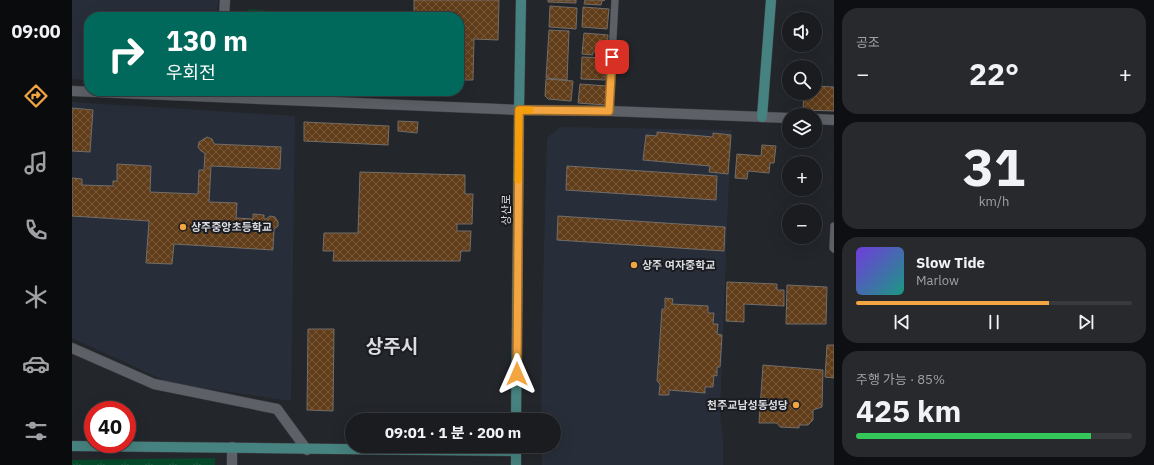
<!DOCTYPE html>
<html lang="ko">
<meta charset="utf-8">
<style>
body{margin:0;font-family:"IBM Plex Sans","Noto Sans KR",sans-serif;background:#27292d;color:#f1f3f6;height:100vh;display:flex;flex-direction:column;font-size:15px;white-space:nowrap}
*{box-sizing:border-box;margin:0}
p{font-size:13px;color:#9fa1a5}
.icon{flex:none;width:22px;height:22px;fill:none;stroke:currentColor;stroke-width:2;stroke-linecap:round;stroke-linejoin:round}
.map{position:relative;flex:1;overflow:hidden}
.sheet{display:flex;flex-direction:column;gap:8px;padding:8px;background:#0e0f12;width:320px}
.sheet>*{flex:none}
.hud{position:absolute;left:12px;top:12px;width:380px;height:84px;border-radius:16px;box-shadow:0 4px 16px #0002,0 0 0 1px #383a3e;background:#00695c;color:#fff;overflow:hidden}
.buttons{position:absolute;left:710px;top:12px;display:grid;gap:8px}
.buttons a{display:grid;place-items:center;width:40px;height:40px;border-radius:50%;background:#1a1c20;box-shadow:0 4px 16px #0002,0 0 0 1px #383a3e;font-size:20px}
.speed{position:absolute;left:12px;top:401px;display:flex;gap:8px;font-size:20px;font-weight:700;text-align:center}
.speed>*{display:grid;place-content:center;width:52px;height:52px;border-radius:50%;background:#1a1c20;box-shadow:0 4px 16px #0002,0 0 0 1px #383a3e;line-height:1}
.speed .limit{border:6px solid #d22;background:#fff;color:#111}
.pin{position:absolute;display:grid;place-items:center;width:34px;height:34px;color:#fff;margin:-17px;border-radius:8px;box-shadow:0 2px 6px #0006}
.me{position:absolute;width:44px;margin:-22px;rotate:0deg;stroke-linejoin:round;filter:drop-shadow(0 0 3px #0008)}
.turn{display:flex;align-items:center;gap:14px;height:84px;padding:0 16px;font-size:18px}
.turn .icon{width:52px;height:52px;stroke-width:2.5}
.turn b{display:block;font-size:28px;line-height:34px}
.big{font-size:30px;font-weight:700;line-height:1.1}
.sheet .widget{flex:1;display:flex;flex-direction:column;justify-content:center;gap:6px;min-width:0;padding:0 14px;border-radius:16px;background:#27292d}
.sheet .dial{align-items:center;gap:0}
.dial b{font-size:52px;line-height:1}
.song{display:flex;align-items:center;gap:12px}
.cover{width:48px;height:48px;border-radius:6px;background:linear-gradient(135deg,hsl(260 70% 55%),hsl(170 70% 35%))}
.played{height:4px;border-radius:2px;background:linear-gradient(90deg,#f2a541 70%,#383a3e 70%)}
.keys{display:flex;justify-content:space-around;direction:ltr}
.heat{display:flex;justify-content:space-between;align-items:center;font-size:22px;direction:ltr}
.charge{height:6px;border-radius:3px;background:linear-gradient(90deg,#34c759 85%,#383a3e 0)}
.trip{position:absolute;left:273px;top:413px;width:216px;height:40px;border-radius:20px;background:#1a1c20;box-shadow:0 4px 16px #0002,0 0 0 1px #383a3e;font-weight:700;line-height:40px;text-align:center}
main{display:flex;flex:1;min-height:0}
.menu{display:flex;flex-direction:column;width:72px;justify-content:space-around;align-items:center;background:#0a0b0d;color:#9fa1a5}
.menu .icon{width:28px;height:28px}
.menu .active{color:#f2a541}
.menu b{font-size:18px;color:#f1f3f6}
.map>svg:first-child{display:block}
</style>
<main>
<nav class="menu">
<b>09:00</b>
<svg class="icon active" aria-label="directions" viewBox="0 0 24 24"><path d="M12 3l9 9-9 9-9-9zM9 14v-3h6M13 9l2 2-2 2"/></svg>
<svg class="icon" aria-label="music" viewBox="0 0 24 24"><path d="M9 18V5l10-2v13"/><circle cx="6" cy="18" r="3"/><circle cx="16" cy="16" r="3"/></svg>
<svg class="icon" aria-label="phone" viewBox="0 0 24 24"><path d="M5 4h4l2 5-3 2q2 4 5 5l2-3 5 2v4C11 20 4 13 5 4z"/></svg>
<svg class="icon" aria-label="climate" viewBox="0 0 24 24"><path d="M12 3v18M4 7l16 10M4 17L20 7"/></svg>
<svg class="icon" aria-label="car" viewBox="0 0 24 24"><path d="M5 17H2v-5l4-1 3-4h7l3 4 3 1v5h-3M9 17h6M6 11h13"/><circle cx="7" cy="17" r="2"/><circle cx="17" cy="17" r="2"/></svg>
<svg class="icon" aria-label="filters" viewBox="0 0 24 24"><path d="M4 7h16M4 17h16"/><circle cx="9" cy="7" r="2"/><circle cx="15" cy="17" r="2"/></svg>
</nav>
<div class="map">
<svg width="762" height="465" viewBox="0 0 762 465">
<defs>
<pattern id="park-tufts" width="24" height="20" patternUnits="userSpaceOnUse"><rect width="24" height="20" fill="#06492a"/><path d="M3 7l-1-3M5 7V3M7 7l1-3M15 17l-1-3M17 17v-4M19 17l1-3" fill="none" stroke="#2a6349"/></pattern>
<pattern id="building-cross-hatch" width="8" height="8" patternUnits="userSpaceOnUse"><rect width="8" height="8" fill="#613d1a"/><path d="M0 0l8 8M0 8l8-8" fill="none" stroke="#77593b"/></pattern>
</defs>
<rect width="100%" height="100%" fill="#23262b"/>
<!-- built -->
<g fill="#282e39">
<polygon points="0,0 146,0 145,17 17,17 17,80 0,79"/>
<polygon points="0,102 223,116 219,401 98,383 0,338"/>
<polygon points="488,127 660,130 656,202 648,413 651,437 651,465 470,465 470,446 482,446 482,420 469,420 470,328 475,138"/>
</g>
<!-- park -->
<g fill="url(#park-tufts)">
<polygon points="176,9 232,14 232,17 176,17"/>
<polygon points="143,458 143,465 0,465 0,460"/>
</g>
<!-- building -->
<g fill="url(#building-cross-hatch)" stroke="#736d68">
<polygon points="342,0 427,0 426,40 402,39 401,80 387,80 387,17 342,17"/>
<polygon points="476,0 504,0 504,3 476,2"/>
<polygon points="513,0 533,0 530,1 529,5 512,4"/>
<polygon points="478,6 505,8 504,29 477,27"/>
<polygon points="511,7 537,9 535,29 510,27"/>
<polygon points="477,30 497,31 495,80 474,78"/>
<polygon points="512,33 536,35 535,49 530,49 529,52 521,52 521,55 510,54"/>
<polygon points="510,57 534,58 533,80 509,79"/>
<polygon points="474,79 501,81 499,101 476,99 473,96"/>
<polygon points="508,84 535,86 534,105 506,103"/>
<polygon points="743,86 762,87 762,111 731,110 732,93 743,93"/>
<polygon points="0,108 21,110 18,152 0,151"/>
<polygon points="326,121 346,122 345,133 326,131"/>
<polygon points="232,122 317,126 316,145 232,141"/>
<polygon points="585,132 641,137 641,133 659,135 656,174 637,172 638,166 571,160 574,135 585,136"/>
<polygon points="135,137 140,139 142,144 209,147 208,169 139,166 137,202 165,203 164,218 181,219 181,214 192,215 192,219 194,219 198,216 203,217 206,222 206,226 202,229 201,250 102,244 100,264 74,263 77,221 0,216 0,178 10,179 10,185 41,186 41,181 45,181 45,164 79,166 78,192 126,194 127,170 132,170 133,153 129,151 126,147 127,142"/>
<polygon points="690,145 704,146 702,163 698,163 697,173 676,171 675,179 663,178 665,154 689,156"/>
<polygon points="495,166 645,176 644,200 494,190"/>
<polygon points="288,172 393,175 393,194 401,194 400,224 385,224 385,231 399,231 398,251 389,251 388,261 261,261 262,251 251,251 252,233 286,233"/>
<polygon points="486,216 653,227 652,251 485,240"/>
<polygon points="655,282 705,284 705,290 712,290 712,306 672,304 672,322 654,321"/>
<polygon points="715,285 755,287 754,324 714,324"/>
<polygon points="593,298 601,299 600,304 636,306 636,313 642,313 641,324 646,324 645,334 650,335 648,367 645,367 645,376 642,375 641,387 633,387 633,393 597,390 597,395 587,395 588,384 585,381 590,309 593,309"/>
<polygon points="236,329 262,329 261,411 235,410"/>
<polygon points="755,345 762,345 762,378 753,377"/>
<polygon points="691,365 751,370 750,407 741,410 741,420 736,425 727,425 727,428 708,427 705,423 687,423"/>
</g>
<g fill="none" stroke-linecap="round" stroke-linejoin="round">
<defs>
<g id="lane">
<polyline points="537,111 543,0"/>
<polyline points="762,226 761,248 762,249"/>
</g>
<g id="street">
<polyline points="152,17 153,0"/>
<polyline points="0,91 447,110 537,111 717,118"/>
<polyline points="743,119 762,120"/>
<polyline points="0,348 82,384 205,409 235,450"/>
<polyline points="160,465 160,447"/>
</g>
<g id="secondary">
<polyline points="690,117 699,0"/>
<polyline points="444,420 447,110 449,0"/>
<path d="M0,446C148,447 296,450 444,451"/>
<polyline points="444,465 444,446"/>
</g>
</defs>
<!-- lane casing -->
<use href="#lane" stroke="#3e4045" stroke-width="8"/>
<!-- street casing -->
<use href="#street" stroke="#3e4045" stroke-width="11"/>
<!-- secondary casing -->
<use href="#secondary" stroke="#3e4045" stroke-width="11"/>
<!-- lane -->
<use href="#lane" stroke="#5d6066" stroke-width="7"/>
<!-- street -->
<use href="#street" stroke="#5d6066" stroke-width="10"/>
<!-- secondary -->
<use href="#secondary" stroke="#46827f" stroke-width="10"/>
</g>
<g fill="none" stroke-linecap="round" stroke-linejoin="round">
<defs>
<polyline id="route" points="445,374 447,110 537,111 540,57"/>
</defs>
<!-- route casing -->
<use href="#route" stroke="#9d6b2a" stroke-width="10"/>
<!-- route -->
<use href="#route" stroke="#f2a541" stroke-width="7"/>
<!-- slow -->
<polyline stroke="#f59e0b" stroke-width="7" points="446,180 447,110 458,110"/>
</g>
<!-- markers -->
<g fill="#f2a541" stroke="#1a1c22" stroke-width="1.5">
<circle cx="111" cy="227" r="4"/>
<circle cx="562" cy="265" r="4"/>
<circle cx="724" cy="405" r="4"/>
</g>
<g text-anchor="middle" dominant-baseline="central" stroke-width="4" stroke-linejoin="round" paint-order="stroke">
<!-- street labels -->
<g font-size="11" fill="#dbdde1" stroke="#1a1c22">
<text transform="translate(434 210) rotate(-90)">상산로</text>
</g>
<!-- poi labels -->
<g font-size="11" font-weight="bold" fill="#dbdde1" stroke="#1a1c22" text-anchor="start">
<text x="119" y="227">상주중앙초등학교</text>
<text x="570" y="265">상주 여자중학교</text>
<text x="716" y="405" text-anchor="end">천주교남성동성당</text>
</g>
<!-- town labels -->
<g font-size="19" font-weight="bold" fill="#dbdde1" stroke="#1a1c22">
<text x="320" y="346">상주시</text>
</g>
</g>
</svg>
<div class="buttons">
<a><svg class="icon" aria-label="sound" viewBox="0 0 24 24"><path d="M4 9h4l5-4v14l-5-4H4zM17 9q2 3 0 6"/></svg></a>
<a><svg class="icon" aria-label="search" viewBox="0 0 24 24"><circle cx="10" cy="10" r="6"/><path d="M15 15l6 6"/></svg></a>
<a><svg class="icon" aria-label="layers" viewBox="0 0 24 24"><path d="M12 4l9 5-9 5-9-5zM3 14l9 5 9-5"/></svg></a>
<a>+</a>
<a>−</a>
</div>
<div class="speed"><div class="limit">40</div></div>
<div class="pin" style="left:540px;top:57px;background:#d93025"><svg class="icon" aria-label="arrive" viewBox="0 0 24 24"><path d="M6 21V4h12l-3 4 3 4H6"/></svg></div>
<svg class="me" style="left:445px;top:374px" viewBox="-20 -20 40 40"><path d="M0-17L14 15 0 8-14 15z" fill="#f2a541" stroke="#fff" stroke-width="4"/></svg>
<div class="trip">09:01 · 1 분 · 200 m</div>
<div class="hud">
<div class="turn"><svg class="icon" aria-label="right" viewBox="0 0 24 24"><path d="M7 20v-9h11M14 6l5 5-5 5"/></svg><div><b>130 m</b>우회전</div></div>
</div>
</div>
<section class="sheet">
<div class="widget"><p>공조</p>
<div class="heat"><a>−</a><b class="big">22°</b><a>+</a></div>
</div>
<div class="widget dial"><b>31</b><p>km/h</p></div>
<div class="widget">
<div class="song"><i class="cover"></i><div><b>Slow Tide</b><p>Marlow</p></div></div>
<div class="played"></div>
<div class="keys"><svg class="icon" aria-label="previous" viewBox="0 0 24 24"><path d="M18 5L8 12l10 7zM5 5v14"/></svg><svg class="icon" aria-label="pause" viewBox="0 0 24 24"><path d="M8 5v14M16 5v14"/></svg><svg class="icon" aria-label="next" viewBox="0 0 24 24"><path d="M6 5l10 7-10 7zM19 5v14"/></svg></div>
</div>
<div class="widget"><p>주행 가능 · 85%</p><b class="big">425 km</b><div class="charge"></div></div>
</section>
</main>
